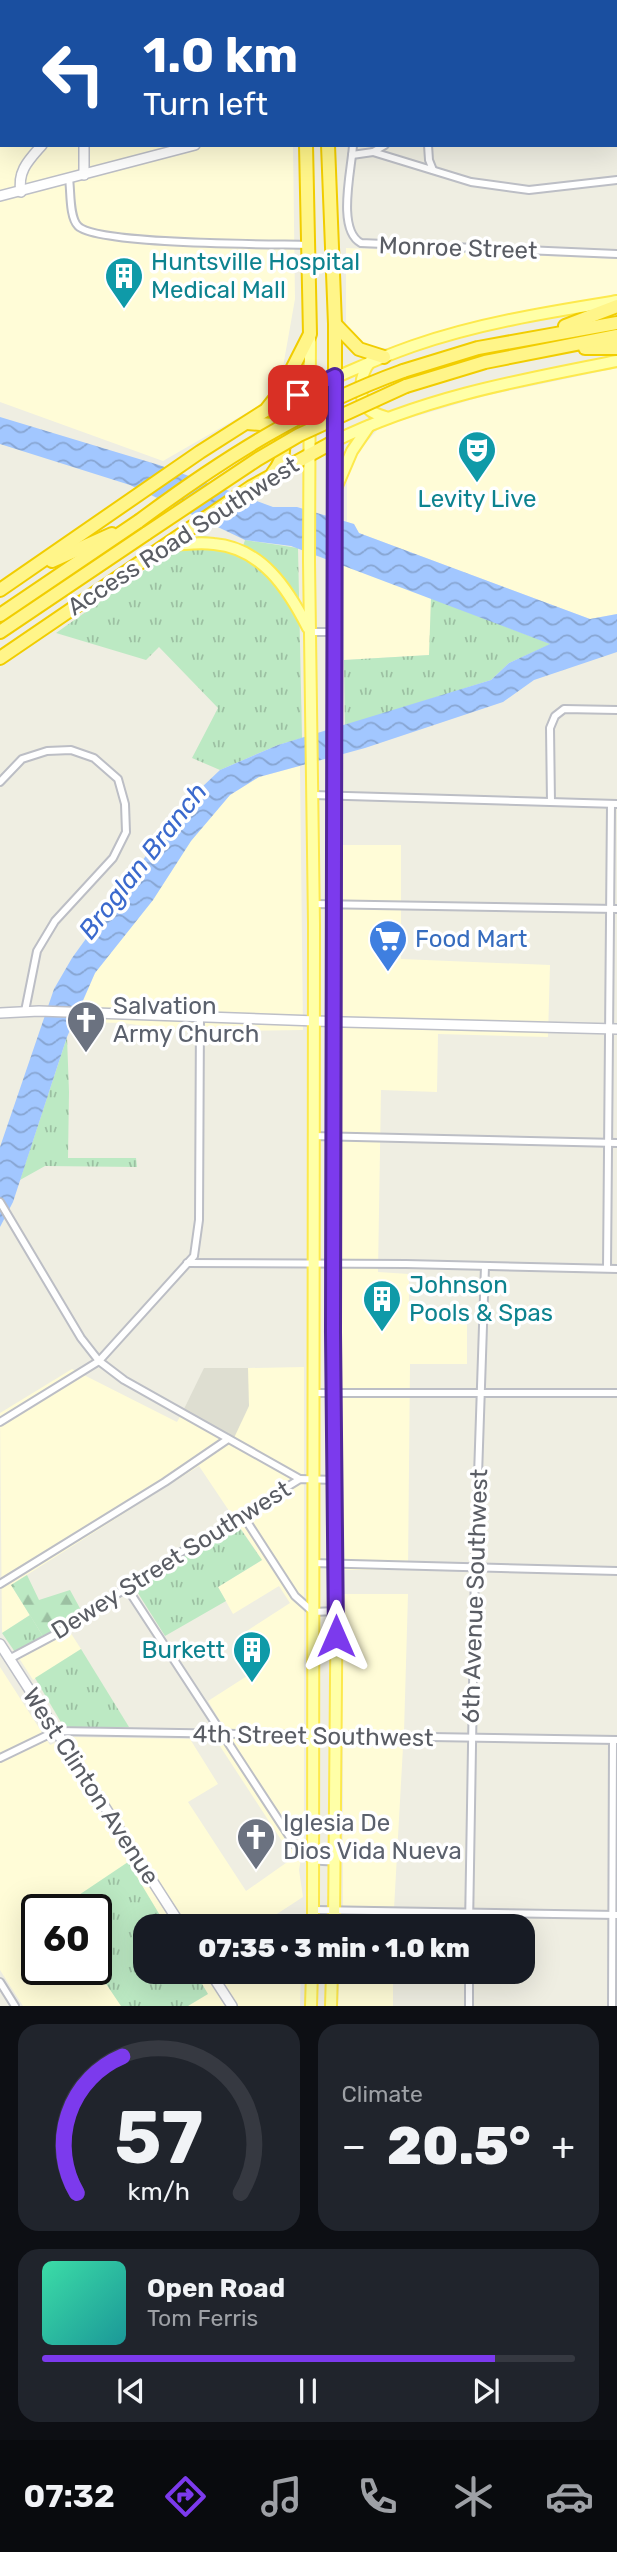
<!DOCTYPE html>
<meta charset="utf-8">
<style>
body{margin:0;font-family:Rubik,sans-serif;background:#20242c;color:#f1f3f6;height:100vh;display:flex;flex-direction:column;font-size:26px;white-space:nowrap}
*{box-sizing:border-box;margin:0}
p{font-size:23px;color:#9ea1a6}
.icon{flex:none;width:38px;height:38px;fill:none;stroke:currentColor;stroke-width:2;stroke-linecap:round;stroke-linejoin:round}
.map{position:relative;height:2006px;overflow:hidden}
.panel{display:flex;flex-direction:column;gap:18px;padding:18px;background:#0d0f14;flex:1}
.panel>*{flex:none}
.top-card{position:absolute;left:0px;top:0px;width:618px;height:147px;box-shadow:0 7px 28px #0002;background:#1a4fa0;color:#fff;overflow:hidden}
.speed{position:absolute;left:21px;top:1894px;display:flex;gap:14px;font-size:35px;font-weight:700;text-align:center}
.speed>*{display:grid;place-content:center;width:91px;height:91px;border-radius:50%;background:#171b24;box-shadow:0 7px 28px #0002;line-height:1}
.speed .limit{border:4px solid #111;border-radius:10px;background:#fff;color:#111}
.pin{position:absolute;display:grid;place-items:center;width:60px;height:60px;color:#fff;margin:-30px;border-radius:14px;box-shadow:0 4px 10px #0006}
.me{position:absolute;width:77px;margin:-38px;rotate:0deg;stroke-linejoin:round;filter:drop-shadow(0 0 5px #0008)}
.turn{display:flex;align-items:center;gap:24px;height:147px;padding:0 28px;font-size:32px}
.turn .icon{width:91px;height:91px;stroke-width:2.5}
.turn b{display:block;font-size:49px;line-height:60px}
.big{font-size:52px;font-weight:800;line-height:1.1}
.panel .tile{flex:1;display:flex;flex-direction:column;justify-content:center;gap:10px;min-width:0;padding:0 24px;border-radius:21px;background:#20242c}
.panel .dial{align-items:center;gap:0}
.dial svg{height:182px;overflow:visible;fill:none;stroke:#363941;stroke-width:7;stroke-linecap:round;text-anchor:middle}
.dial text{fill:#f1f3f6;stroke:none}
.song{display:flex;align-items:center;gap:21px}
.cover{width:84px;height:84px;border-radius:10px;background:linear-gradient(135deg,hsl(160 70% 55%),hsl(180 70% 35%))}
.played{height:7px;border-radius:4px;background:linear-gradient(90deg,#7c3aed 85%,#363941 85%)}
.keys{display:flex;justify-content:space-around;direction:ltr}
.heat{display:flex;justify-content:space-between;align-items:center;font-size:38px;direction:ltr}
.panel .tiles{flex:1;display:grid;gap:18px;grid-template-columns:1fr 1fr}
.tile:last-child{grid-column:span 2}
.trip{position:absolute;left:133px;top:1914px;width:402px;height:70px;border-radius:21px;background:#171b24;box-shadow:0 7px 28px #0002;font-weight:800;line-height:70px;text-align:center}
.dock{display:flex;height:112px;justify-content:space-around;align-items:center;background:#090b0e;color:#9ea1a6}
.dock .icon{width:49px;height:49px}
.dock .selected{color:#7c3aed}
.dock b{font-size:32px;color:#f1f3f6}
.map>svg:first-child{display:block}
</style>
<div class="map">
<svg width="617" height="2006" viewBox="0 0 617 2006">
<defs>
<pattern id="grass-tufts" width="24" height="20" patternUnits="userSpaceOnUse" patternTransform="scale(1.75)"><rect width="24" height="20" fill="#bce9c3"/><path d="M3 7l-1-3M5 7V3M7 7l1-3M15 17l-1-3M17 17v-4M19 17l1-3" fill="none" stroke="#9cc0a2"/></pattern>
<pattern id="forest-firs" width="22" height="20" patternUnits="userSpaceOnUse" patternTransform="scale(1.75)"><rect width="22" height="20" fill="#bce9c3"/><path d="M5 1l3.5 6h-7zM16 11l3.5 6h-7z" fill="#9cc0a2"/></pattern>
<pattern id="water-waves" width="16" height="10" patternUnits="userSpaceOnUse" patternTransform="scale(1.75)"><rect width="16" height="10" fill="#a2c7ff"/><path d="M0 5q4-4 8 0t8 0" fill="none" stroke="#87a5d2"/></pattern>
</defs>
<rect width="100%" height="100%" fill="#efeee2"/>
<!-- commercial -->
<g fill="#fffcd7" fill-rule="evenodd">
<polygon points="0,0 91,0 2,2 2,145 293,145 295,299 283,367 264,403 163,461 0,402"/>
<polygon points="346,248 617,259 617,294 456,327 388,348 374,348 357,342 346,326"/>
<polygon points="617,368 617,614 590,619 359,533 354,524 347,522 347,473 363,446 380,427 484,396"/>
<polygon points="343,564 431,598 430,655 344,660"/>
<polygon points="300,766 303,1030 189,1032 123,1023 74,1022 95,973 153,900 191,841 230,795 259,777"/>
<polygon points="343,845 401,845 401,959 550,965 548,1037 438,1034 437,1092 381,1090 378,1272 409,1274 409,1310 467,1312 467,1364 410,1364 408,1570 345,1570 340,1272"/>
<path d="M304,1367V1841L299,1870L303,1897L266,1921L269,1926L303,1927H145V1972H301L300,2006H23L0,1970V1667L50,1745L69,1737L190,1739L218,1784L188,1802L246,1891L293,1858L216,1740L226,1741V1731L208,1701L258,1669L239,1636L290,1603L279,1586L233,1614L218,1587L262,1560L199,1466L11,1585L30,1615L2,1633L0,1413L72,1369L177,1422L183,1411L247,1387L248,1368ZM37,1909H96V1969H37Z"/>
<polygon points="344,1594 408,1594 404,1732 346,1732 341,1728"/>
<polygon points="65,1624 81,1649 33,1680 17,1655"/>
<polygon points="343,1747 403,1747 393,1927 343,1927"/>
<polygon points="340,1972 393,1972 393,2006 338,2006"/>
</g>
<!-- education -->
<polygon fill="#deded1" points="204,1368 248,1368 249,1406 233,1440 183,1411"/>
<!-- grass -->
<g fill="url(#grass-tufts)">
<polygon points="200,535 226,540 243,546 245,540 298,548 302,738 278,745 220,770 192,758 218,708 159,647 146,660 56,633 166,555"/>
<polygon points="431,598 551,644 509,663 491,680 345,726 344,660 429,655"/>
<polygon points="67,1037 69,1092 68,1158 136,1158 137,1167 45,1166 20,1180"/>
<polygon points="235,1521 262,1560 218,1587 226,1601 165,1636 136,1590"/>
<polygon points="30,1615 44,1638 17,1655 2,1633"/>
<polygon points="81,1649 129,1727 65,1729 35,1678"/>
<polygon points="128,1862 167,1927 145,1927 145,1972 195,1972 208,1994 188,2006 121,2006 96,1969 96,1909 58,1909"/>
</g>
<!-- forest -->
<polygon fill="url(#forest-firs)" points="27,1575 39,1600 70,1590 82,1612 44,1638 11,1585"/>
<!-- water -->
<polygon fill="url(#water-waves)" points="0,417 159,465 273,507 297,507 354,524 359,533 590,619 617,614 617,652 534,680 503,702 365,748 259,777 230,795 191,841 153,900 95,973 67,1037 13,1202 0,1227 0,1147 54,989 72,958 182,806 220,770 278,745 491,680 509,663 550,644 291,546 245,540 130,485 0,444"/>
<g fill="none" stroke-linecap="round" stroke-linejoin="round">
<defs>
<g id="street">
<polyline points="616,49 617,49"/>
<path d="M353,145C352,168 336,230 361,243L617,254"/>
<polyline points="428,145 429,160 433,170"/>
<polyline points="373,152 471,182 529,190 617,180"/>
<polyline points="352,155 373,152 385,145"/>
<path d="M69,179C71,191 69,217 78,226C97,245 273,244 308,245"/>
<polyline points="310,632 334,632"/>
<polyline points="0,782 22,759 47,751 71,750 94,758 118,779 125,804 126,832 113,858 55,921 37,951 25,1011"/>
<polyline points="313,795 617,804"/>
<polyline points="551,802 550,728 555,716 564,709 617,710"/>
<polyline points="314,904 617,909"/>
<polyline points="312,1136 617,1143"/>
<polyline points="0,1202 81,1338 99,1361 124,1380 300,1479"/>
<polyline points="187,1263 406,1264 617,1269"/>
<polyline points="607,1268 611,804"/>
<polyline points="313,1393 617,1393"/>
<polyline points="0,1422 99,1361 194,1256 199,1220 200,1016"/>
<polyline points="242,1514 295,1596 313,1612 336,1611"/>
<polyline points="313,1563 617,1571"/>
<polyline points="0,1584 165,1482 228,1439"/>
<path d="M127,1588L295,1845C307,1861 315,1862 335,1861"/>
<polyline points="9,1659 58,1633 170,1559 300,1479 336,1480"/>
<polyline points="0,1758 56,1731 617,1740"/>
<polyline points="314,1910 617,1915"/>
<polyline points="469,1927 475,1566 485,1266"/>
<polyline points="0,1982 15,2006"/>
<polyline points="469,2006 469,1972"/>
<polyline points="612,2006 613,1740"/>
</g>
<g id="secondary">
<polyline points="82,0 82,2"/>
<polyline points="84,175 84,145"/>
<path d="M21,192C17,171 29,160 42,145"/>
<polyline points="0,196 195,145"/>
<polyline points="0,1013 39,1011 344,1022 617,1029"/>
<polyline points="0,1644 182,1927"/>
<polyline points="210,1972 232,2006"/>
</g>
<g id="primary">
<polyline points="310,334 309,561 314,924 313,1927"/>
<path d="M370,362C360,374 356,400 371,411C375,414 383,416 388,418"/>
<path d="M266,410C315,387 362,364 413,346C479,323 549,312 617,301"/>
<polyline points="337,486 352,451 369,426"/>
<path d="M164,546C181,544 198,542 214,544C262,548 288,589 308,628"/>
<path d="M334,1927L337,1556L334,1378L335,441C425,397 520,380 617,361"/>
<polyline points="311,2006 312,1972"/>
<polyline points="331,2006 332,1972"/>
</g>
<g id="highway">
<polyline points="320,0 320,2"/>
<polyline points="335,324 359,349 384,357"/>
<polyline points="565,326 617,306"/>
<polyline points="585,348 617,348"/>
<polyline points="403,371 478,348 617,323"/>
<polyline points="406,386 485,362 617,336"/>
<path d="M247,423L273,425C288,441 286,456 273,473"/>
<polyline points="52,561 112,534"/>
<polyline points="0,590 200,452 266,410 281,391 310,334 306,145"/>
<polyline points="0,615 139,521"/>
<polyline points="0,632 147,533"/>
<polyline points="0,658 251,487 335,441 335,324 328,145"/>
</g>
</defs>
<!-- street casing -->
<use href="#street" stroke="#bcbec5" stroke-width="10"/>
<!-- secondary casing -->
<use href="#secondary" stroke="#bdbfc7" stroke-width="12"/>
<!-- primary casing -->
<use href="#primary" stroke="#fde94c" stroke-width="14"/>
<!-- highway casing -->
<use href="#highway" stroke="#f1cd00" stroke-width="16"/>
<!-- street -->
<use href="#street" stroke="#fff" stroke-width="6"/>
<!-- secondary -->
<use href="#secondary" stroke="#fff" stroke-width="9"/>
<!-- primary -->
<use href="#primary" stroke="#ffffa7" stroke-width="10"/>
<!-- highway -->
<use href="#highway" stroke="#fff589" stroke-width="12"/>
<!-- rail -->
<g stroke="#b6b6b7" stroke-width="2.5" stroke-dasharray="2 9" stroke-linecap="butt">
<polyline points="518,2 524,0"/>
<polyline points="0,143 2,143"/>
</g>
<defs>
<g id="highway-bridge">
<path d="M139,521C222,459 306,406 403,371"/>
<polyline points="147,533 258,459 299,435 406,386"/>
</g>
</defs>
<!-- highway-bridge casing -->
<use href="#highway-bridge" stroke="#f1cd00" stroke-width="16" stroke-linecap="butt"/>
<!-- highway-bridge -->
<use href="#highway-bridge" stroke="#fff589" stroke-width="12"/>
</g>
<g fill="none" stroke-linecap="round" stroke-linejoin="round">
<defs>
<polyline id="route" points="298,395 335,376 333,1332 336,1636"/>
</defs>
<!-- route casing -->
<use href="#route" stroke="#51269a" stroke-width="18"/>
<!-- route -->
<use href="#route" stroke="#7c3aed" stroke-width="12"/>
</g>
<!-- icons -->
<defs>
<symbol id="building-pin" viewBox="-11 -11 22 30"><path d="M0 17L-7.5 6A9.5 9.5 0 1 1 7.5 6Z" fill="#0f9aa8" stroke="#fff"/><path d="M-4-6H4V6H1V3H-1V6H-4ZM-2.5-4.3h1.7v1.8h-1.7ZM.8-4.3h1.7v1.8H.8ZM-2.5-1h1.7V.8h-1.7ZM.8-1h1.7V.8H.8Z" fill="#fff"/></symbol>
<symbol id="theatre-pin" viewBox="-11 -11 22 30"><path d="M0 17L-7.5 6A9.5 9.5 0 1 1 7.5 6Z" fill="#0f9aa8" stroke="#fff"/><path d="M-5-5.5Q0-4 5-5.5V0Q5 5 0 6Q-5 5-5 0ZM-3.3-2.5H-1v1.5H-3.3ZM1-2.5H3.3v1.5H1ZM-2.8 1Q0 5.5 2.8 1Z" fill="#fff"/></symbol>
<symbol id="supermarket-pin" viewBox="-11 -11 22 30"><path d="M0 17L-7.5 6A9.5 9.5 0 1 1 7.5 6Z" fill="#3f7fe0" stroke="#fff"/><path d="M-6-5.5h2.5l.6 2H6L4.5 2H-2.5L-4.4-4H-6ZM-1.5 3.2a1.3 1.3 0 1 0 .1 0ZM3 3.2a1.3 1.3 0 1 0 .1 0Z" fill="#fff"/></symbol>
<symbol id="church-pin" viewBox="-11 -11 22 30"><path d="M0 17L-7.5 6A9.5 9.5 0 1 1 7.5 6Z" fill="#6b7280" stroke="#fff"/><path d="M-1.2-6h2.4v3.5h3.3v2.4h-3.3V6h-2.4V-.1h-3.3v-2.4h3.3Z" fill="#fff"/></symbol>
</defs>
<g fill-rule="evenodd">
<use href="#building-pin" x="102" y="254" width="44" height="60"/>
<use href="#theatre-pin" x="455" y="428" width="44" height="60"/>
<use href="#supermarket-pin" x="366" y="917" width="44" height="60"/>
<use href="#church-pin" x="64" y="998" width="44" height="60"/>
<use href="#building-pin" x="360" y="1277" width="44" height="60"/>
<use href="#building-pin" x="230" y="1628" width="44" height="60"/>
<use href="#church-pin" x="234" y="1815" width="44" height="60"/>
</g>
<g text-anchor="middle" dominant-baseline="central" stroke-width="7" stroke-linejoin="round" paint-order="stroke">
<!-- street labels -->
<g font-size="24" fill="#5a5d64" stroke="#fff">
<text transform="translate(458 248) rotate(2)">Monroe Street</text>
<text transform="translate(183 536) rotate(-33)">Access Road Southwest</text>
<text transform="translate(171 1560) rotate(-32)">Dewey Street Southwest</text>
<text transform="translate(475 1596) rotate(-88)">6th Avenue Southwest</text>
<text transform="translate(313 1736) rotate(1)">4th Street Southwest</text>
<text transform="translate(91 1786) rotate(57)">West Clinton Avenue</text>
</g>
<!-- culture labels -->
<g font-size="24" fill="#0d838f" stroke="#fff" text-anchor="start">
<text x="151" y="262">Huntsville Hospital<tspan x="151" dy="28">Medical Mall</tspan></text>
<text x="477" y="499" text-anchor="middle">Levity Live</text>
<text x="409" y="1285">Johnson<tspan x="409" dy="28">Pools &amp; Spas</tspan></text>
<text x="225" y="1650" text-anchor="end">Burkett</text>
</g>
<!-- shop labels -->
<g font-size="24" fill="#366cbe" stroke="#fff" text-anchor="start">
<text x="415" y="939">Food Mart</text>
</g>
<!-- worship labels -->
<g font-size="24" fill="#5b616d" stroke="#fff" text-anchor="start">
<text x="113" y="1006">Salvation<tspan x="113" dy="28">Army Church</tspan></text>
<text x="283" y="1823">Iglesia De<tspan x="283" dy="28">Dios Vida Nueva</tspan></text>
</g>
<!-- water labels -->
<g font-size="26" font-style="italic" fill="#3a69cd" stroke="#fff">
<text transform="translate(143 861) rotate(-52)">Broglan Branch</text>
</g>
</g>
</svg>
<div class="speed"><div class="limit">60</div></div>
<div class="pin" style="left:298px;top:395px;background:#d93025"><svg class="icon" aria-label="arrive" viewBox="0 0 24 24"><path d="M6 21V4h12l-3 4 3 4H6"/></svg></div>
<svg class="me" style="left:336px;top:1636px" viewBox="-20 -20 40 40"><path d="M0-17L14 15 0 8-14 15z" fill="#7c3aed" stroke="#fff" stroke-width="4"/></svg>
<div class="trip">07:35 · 3 min · 1.0 km</div>
<div class="top-card">
<div class="turn"><svg class="icon" aria-label="left" viewBox="0 0 24 24"><path d="M17 20v-9H6M10 6l-5 5 5 5"/></svg><div><b>1.0 km</b>Turn left</div></div>
</div>
</div>
<section class="panel">
<div class="tiles">
<div class="tile dial"><svg viewBox="0 0 100 80">
<path d="M14 69A42 42 0 1 1 86 69"/>
<path d="M14 69A42 42 0 0 1 34 9" stroke="#7c3aed"/>
<text x="50" y="56" font-size="32" font-weight="700">57</text>
<text x="50" y="72" font-size="11">km/h</text>
</svg></div>
<div class="tile"><p>Climate</p>
<div class="heat"><a>−</a><b class="big">20.5°</b><a>+</a></div>
</div>
<div class="tile">
<div class="song"><i class="cover"></i><div><b>Open Road</b><p>Tom Ferris</p></div></div>
<div class="played"></div>
<div class="keys"><svg class="icon" aria-label="previous" viewBox="0 0 24 24"><path d="M18 5L8 12l10 7zM5 5v14"/></svg><svg class="icon" aria-label="pause" viewBox="0 0 24 24"><path d="M8 5v14M16 5v14"/></svg><svg class="icon" aria-label="next" viewBox="0 0 24 24"><path d="M6 5l10 7-10 7zM19 5v14"/></svg></div>
</div>
</div>
</section>
<nav class="dock">
<b>07:32</b>
<svg class="icon selected" aria-label="directions" viewBox="0 0 24 24"><path d="M12 3l9 9-9 9-9-9zM9 14v-3h6M13 9l2 2-2 2"/></svg>
<svg class="icon" aria-label="music" viewBox="0 0 24 24"><path d="M9 18V5l10-2v13"/><circle cx="6" cy="18" r="3"/><circle cx="16" cy="16" r="3"/></svg>
<svg class="icon" aria-label="phone" viewBox="0 0 24 24"><path d="M5 4h4l2 5-3 2q2 4 5 5l2-3 5 2v4C11 20 4 13 5 4z"/></svg>
<svg class="icon" aria-label="climate" viewBox="0 0 24 24"><path d="M12 3v18M4 7l16 10M4 17L20 7"/></svg>
<svg class="icon" aria-label="car" viewBox="0 0 24 24"><path d="M5 17H2v-5l4-1 3-4h7l3 4 3 1v5h-3M9 17h6M6 11h13"/><circle cx="7" cy="17" r="2"/><circle cx="17" cy="17" r="2"/></svg>
</nav>
